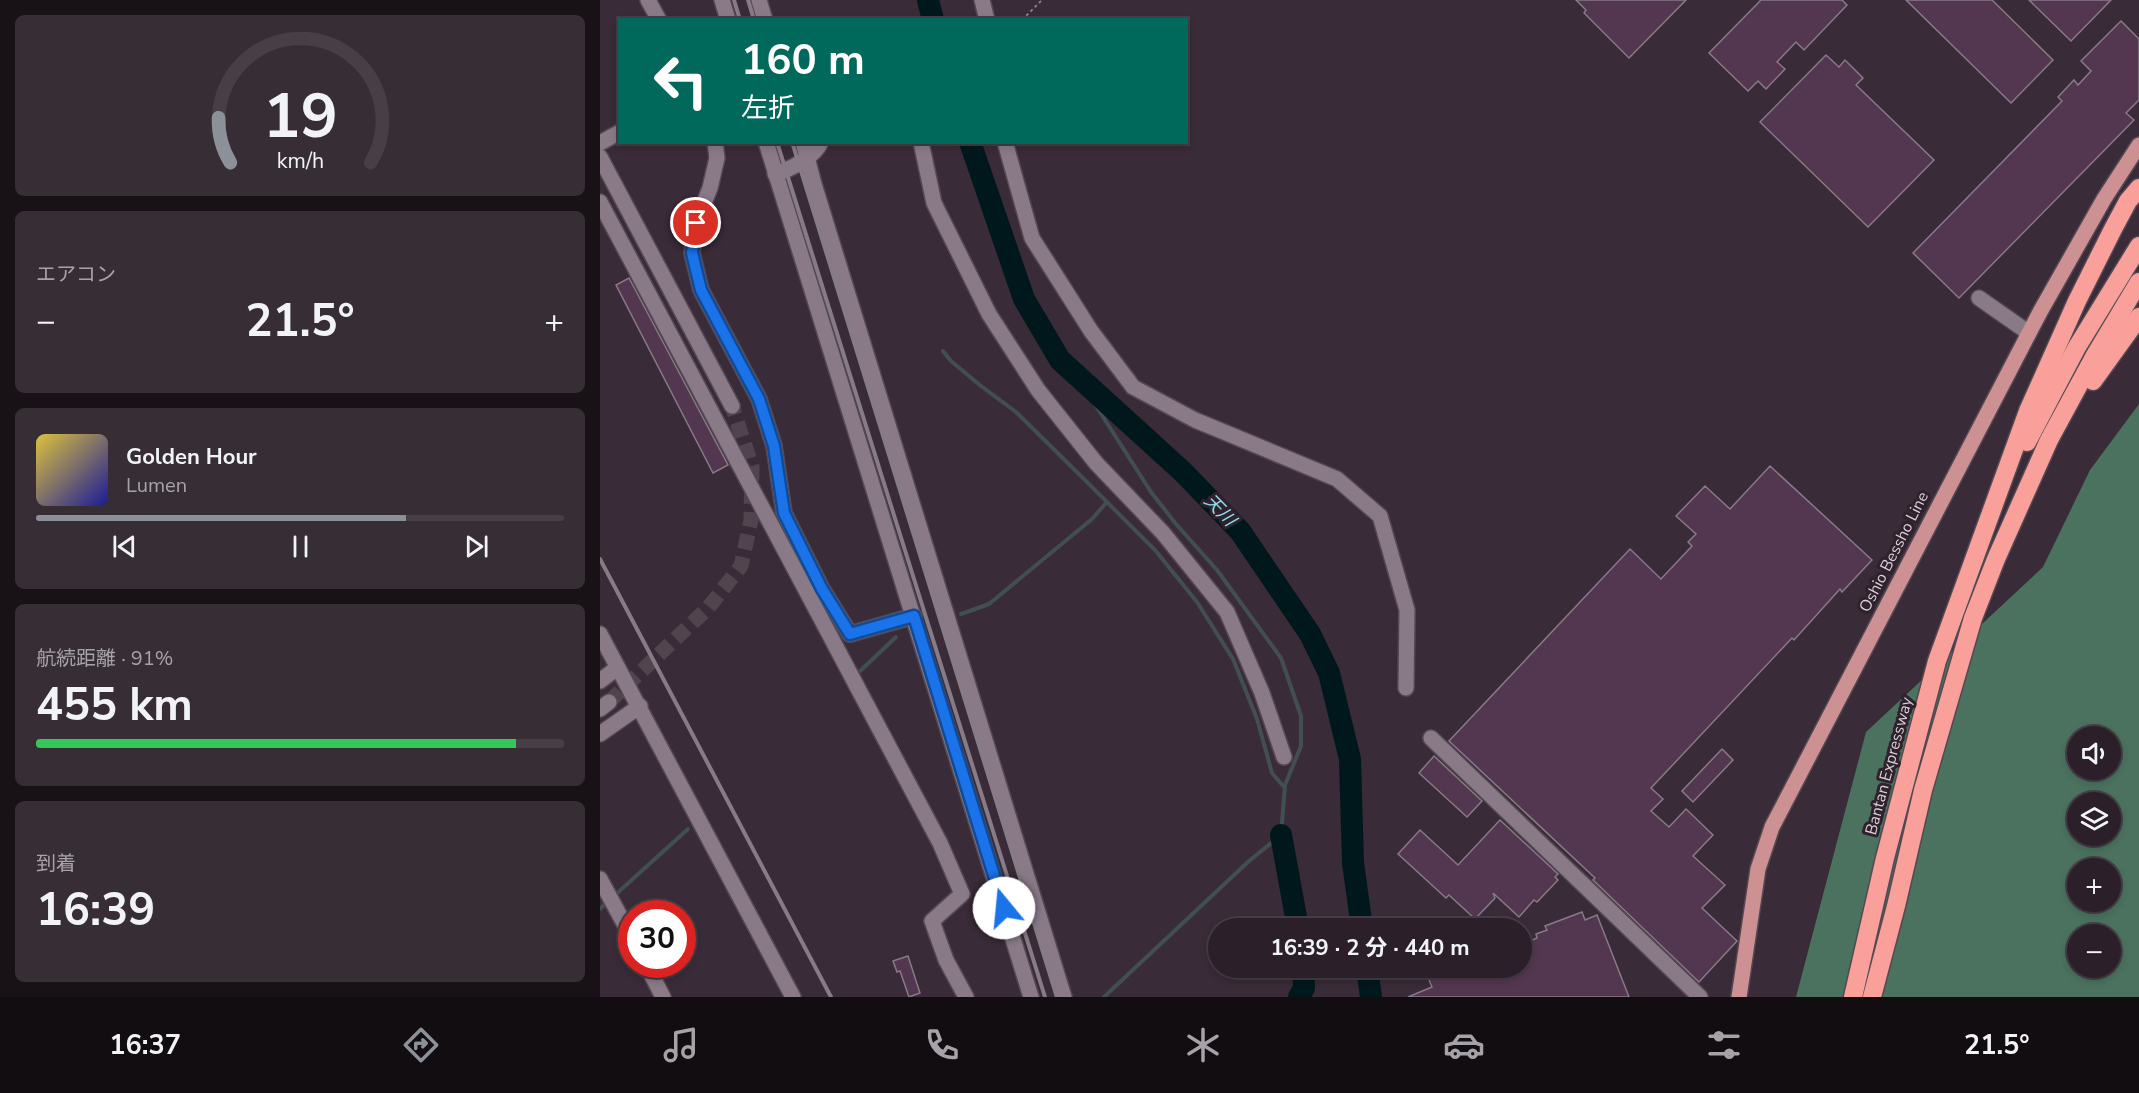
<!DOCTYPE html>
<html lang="ja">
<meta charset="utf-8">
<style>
body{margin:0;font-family:"Nunito Sans","Noto Sans JP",sans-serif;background:#372d35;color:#f1f3f6;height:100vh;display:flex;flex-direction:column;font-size:22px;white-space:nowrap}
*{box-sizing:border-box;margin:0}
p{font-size:20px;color:#a6a3a8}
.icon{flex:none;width:33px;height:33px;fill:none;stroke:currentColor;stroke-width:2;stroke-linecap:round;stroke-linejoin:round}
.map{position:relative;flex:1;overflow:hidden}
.details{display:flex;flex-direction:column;gap:15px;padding:15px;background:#181217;width:600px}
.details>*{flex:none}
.top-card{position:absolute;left:18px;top:18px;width:570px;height:126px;border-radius:0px;box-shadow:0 3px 9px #0003,0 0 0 2px #473e46;background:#00695c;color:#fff;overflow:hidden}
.tools{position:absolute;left:1467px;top:726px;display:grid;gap:12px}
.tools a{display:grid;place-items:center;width:54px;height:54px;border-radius:50%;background:#2b2029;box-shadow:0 3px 9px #0003,0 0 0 2px #473e46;font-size:30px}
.speed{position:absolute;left:18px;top:900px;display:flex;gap:12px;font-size:30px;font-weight:700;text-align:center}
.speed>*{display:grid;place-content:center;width:78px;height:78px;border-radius:50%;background:#2b2029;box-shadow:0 3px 9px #0003,0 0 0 2px #473e46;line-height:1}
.speed .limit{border:9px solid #d22;background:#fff;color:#111}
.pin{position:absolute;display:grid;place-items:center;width:51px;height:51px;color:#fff;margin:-26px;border:3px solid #fff;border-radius:50%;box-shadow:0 2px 6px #0007}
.me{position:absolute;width:66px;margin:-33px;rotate:343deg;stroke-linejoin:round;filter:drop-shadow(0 0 4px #0008)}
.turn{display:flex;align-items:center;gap:21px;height:126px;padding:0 24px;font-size:27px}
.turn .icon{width:78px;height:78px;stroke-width:2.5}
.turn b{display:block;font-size:42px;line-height:51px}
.big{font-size:45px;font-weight:700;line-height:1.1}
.details .widget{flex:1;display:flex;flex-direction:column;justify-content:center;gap:9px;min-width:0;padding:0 21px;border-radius:9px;background:#372d35}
.details .dial{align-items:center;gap:0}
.dial svg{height:156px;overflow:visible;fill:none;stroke:#473e46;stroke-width:7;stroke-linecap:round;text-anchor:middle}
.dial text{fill:#f1f3f6;stroke:none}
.song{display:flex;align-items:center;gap:18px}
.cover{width:72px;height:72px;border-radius:9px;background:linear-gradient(135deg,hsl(50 70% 55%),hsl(240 70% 35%))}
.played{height:6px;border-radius:3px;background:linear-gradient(90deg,#8c9099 70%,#473e46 70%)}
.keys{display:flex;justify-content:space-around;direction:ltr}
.heat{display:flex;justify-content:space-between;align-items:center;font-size:33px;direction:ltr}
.charge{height:9px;border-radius:4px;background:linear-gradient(90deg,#34c759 91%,#473e46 0)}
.trip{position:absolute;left:608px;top:918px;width:324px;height:60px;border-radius:30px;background:#2b2029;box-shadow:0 3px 9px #0003,0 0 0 2px #473e46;font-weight:700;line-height:60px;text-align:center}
.menu{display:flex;height:96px;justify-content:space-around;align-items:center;background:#110d10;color:#a6a3a8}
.menu .icon{width:42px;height:42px}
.menu .selected{color:#8c9099}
.menu b{font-size:27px;color:#f1f3f6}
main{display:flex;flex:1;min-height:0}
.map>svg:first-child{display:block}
</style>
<main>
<section class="details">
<div class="widget dial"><svg viewBox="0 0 100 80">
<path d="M14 69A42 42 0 1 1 86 69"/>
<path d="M14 69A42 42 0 0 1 8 46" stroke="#8c9099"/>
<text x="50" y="56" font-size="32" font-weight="700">19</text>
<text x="50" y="72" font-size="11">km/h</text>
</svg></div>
<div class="widget"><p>エアコン</p>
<div class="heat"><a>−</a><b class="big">21.5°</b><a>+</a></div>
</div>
<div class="widget">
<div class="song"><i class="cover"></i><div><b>Golden Hour</b><p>Lumen</p></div></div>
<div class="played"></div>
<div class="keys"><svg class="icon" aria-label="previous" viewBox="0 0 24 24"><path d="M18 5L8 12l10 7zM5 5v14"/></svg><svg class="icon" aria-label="pause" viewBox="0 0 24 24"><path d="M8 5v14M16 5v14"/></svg><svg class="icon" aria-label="next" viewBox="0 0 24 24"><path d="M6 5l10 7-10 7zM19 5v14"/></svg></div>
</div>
<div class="widget"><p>航続距離 · 91%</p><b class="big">455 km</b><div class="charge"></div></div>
<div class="widget"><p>到着</p><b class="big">16:39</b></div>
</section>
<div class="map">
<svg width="1539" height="997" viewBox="0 0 1539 997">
<rect width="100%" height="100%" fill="#392b37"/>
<!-- forest -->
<path fill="#4a725f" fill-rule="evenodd" d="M1539,404V997H1196L1266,732L1443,567L1490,470ZM1478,736H1510V770H1478ZM1478,802H1510V836H1478ZM1478,868H1510V902H1478ZM1478,934H1510V968H1478Z"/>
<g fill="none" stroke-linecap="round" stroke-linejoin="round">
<!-- stream -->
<g stroke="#414f54" stroke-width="4">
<polyline points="343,351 351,361 381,386 416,412 489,484 555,550 597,602 633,659 657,719 672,773 684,787"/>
<polyline points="475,373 551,492 576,524 617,570 681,658 701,716 701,746 685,785 681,835 649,861 504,997"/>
<polyline points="361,614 389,604 492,519 507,502"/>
<polyline points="259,672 296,637"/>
<polyline points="14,896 88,829"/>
<polyline points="0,909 8,901"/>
</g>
<!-- river -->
<g stroke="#00181c" stroke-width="22">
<polyline points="328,0 333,20"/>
<polyline points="370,142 424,299 460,360 583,472 640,531 710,634 729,673 750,759 753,863 762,928"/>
<polyline points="681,835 698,928"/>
<polyline points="767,968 771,997"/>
<polyline points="699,997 704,988 703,968"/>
</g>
</g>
<!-- building -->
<g fill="#533750" stroke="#887986" stroke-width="1.5">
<polygon points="976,0 1086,0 1029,58 984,13 986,10"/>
<polygon points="1161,0 1242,0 1247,5 1204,50 1196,42 1177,62 1185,69 1166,89 1158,81 1148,91 1109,53"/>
<polygon points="1306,0 1392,0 1453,60 1411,103"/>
<polygon points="1429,0 1511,0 1471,41"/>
<polygon points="1521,21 1539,39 1539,100 1526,113 1534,120 1359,298 1313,253 1462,101 1458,97 1474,80 1478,85 1491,71 1481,61"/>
<polygon points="1226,55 1239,67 1245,60 1263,78 1256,85 1334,160 1268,227 1160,122"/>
<polygon points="29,278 128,465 113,473 16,285"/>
<polygon points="1170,466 1272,560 1242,592 1240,589 1194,640 1192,638 1051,788 1063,799 1051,811 1069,827 1086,809 1113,835 1093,856 1125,885 1102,908 1137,941 1099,982 993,880 995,878 849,741 1030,549 1061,579 1092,546 1088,542 1096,534 1076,516 1105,486 1130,509"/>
<polygon points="1122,749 1133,760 1093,802 1082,791"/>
<polygon points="834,756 882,801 867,817 819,773"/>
<polygon points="900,820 958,874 955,877 958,880 937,902 934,900 919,917 893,893 895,898 875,919 849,895 846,898 798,854 820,830 858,865"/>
<polygon points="982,912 985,920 997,915 1029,997 808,997 832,987 824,968 921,968 921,945 937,938 936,934 947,930 945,926"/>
<polygon points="308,956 320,993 309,997 300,971 297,972 293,961"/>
</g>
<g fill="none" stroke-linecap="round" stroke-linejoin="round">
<!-- minor-tunnel -->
<polyline stroke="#51444f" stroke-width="15" stroke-dasharray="15 8" stroke-linecap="butt" points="9,702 108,608 141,566 151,520 152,467 132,406"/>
<defs>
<g id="minor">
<polyline points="48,0 59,20"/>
<polyline points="122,0 128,20"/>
<polyline points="159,0 165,20"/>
<polyline points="382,0 387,20"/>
<polyline points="115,142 117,158 110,188 96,223 92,253 101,290 159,399 174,446 184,513 222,589 250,634 314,616"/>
<polyline points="166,142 431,997"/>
<polyline points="203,142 214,184 464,997"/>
<polyline points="321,142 334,203 389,314 438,390 496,463 563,533 627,612 662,693 684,757"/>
<polyline points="405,142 432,238 491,331 533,387 595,420 737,479 780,516 807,610 806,688"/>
<polyline points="0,143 20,132"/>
<polyline points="0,157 132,406"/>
<path d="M175,174C189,170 215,157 221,142"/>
<polyline points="0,202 340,843 362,894 332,921 346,960 366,997"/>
<polyline points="1379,298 1429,333"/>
<polyline points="0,634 193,997"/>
<polyline points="0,681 17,668"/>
<polyline points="0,709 9,702"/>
<polyline points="0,734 40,706"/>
<polyline points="831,738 1100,997"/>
<polyline points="0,879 32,938"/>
<polyline points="46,964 63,997"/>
</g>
<polyline id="major" points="1139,997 1158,869 1172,827 1440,312 1504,199 1539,145"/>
<g id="highway">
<polyline points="1493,381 1539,317"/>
<polyline points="1427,442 1477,347 1539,246"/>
<polyline points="1253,997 1285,858 1337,661 1428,411 1477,301 1513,229 1528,201 1539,188"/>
<polyline points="1272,997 1296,906 1323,790 1373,618 1396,559 1449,440 1494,357 1539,282"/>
</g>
</defs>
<!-- minor casing -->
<use href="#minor" stroke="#544953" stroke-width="18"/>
<!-- major casing -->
<use href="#major" stroke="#544953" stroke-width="18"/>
<!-- highway casing -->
<use href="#highway" stroke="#544953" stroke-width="21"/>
<!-- path -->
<polyline stroke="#8a7f89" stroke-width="2" stroke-dasharray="3 3" stroke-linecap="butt" points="422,20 442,0"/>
<!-- minor -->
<use href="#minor" stroke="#8a7a88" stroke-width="15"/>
<!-- major -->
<use href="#major" stroke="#cd9193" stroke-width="15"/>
<!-- highway -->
<use href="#highway" stroke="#f9a09b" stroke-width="18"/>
<!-- rail -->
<g stroke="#877b85" stroke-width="4">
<polyline points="134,0 140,20"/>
<polyline points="148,0 154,20"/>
<polyline points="177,142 445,997"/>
<polyline points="192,142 457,997"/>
<polyline points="0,559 231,997"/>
</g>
</g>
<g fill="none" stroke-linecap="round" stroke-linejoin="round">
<defs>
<polyline id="route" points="96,223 92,253 101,290 159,399 174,446 184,513 222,589 250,634 314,616 404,908"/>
</defs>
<!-- route casing -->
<use href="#route" stroke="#114b97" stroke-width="15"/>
<!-- route -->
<use href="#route" stroke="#1a73e8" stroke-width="10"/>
</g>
<g text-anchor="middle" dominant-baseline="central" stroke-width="6" stroke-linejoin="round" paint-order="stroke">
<!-- street labels -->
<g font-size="16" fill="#d9d0d8" stroke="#2f222d">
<text transform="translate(1294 552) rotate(-63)">Oshio Bessho Line</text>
<text transform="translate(1289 766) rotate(-75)">Bantan Expressway</text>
</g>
<!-- water labels -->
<g font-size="18" font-style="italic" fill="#8ae0ee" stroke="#2f222d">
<text transform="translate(620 510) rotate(46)">天川</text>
</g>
</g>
</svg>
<div class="tools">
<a><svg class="icon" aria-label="sound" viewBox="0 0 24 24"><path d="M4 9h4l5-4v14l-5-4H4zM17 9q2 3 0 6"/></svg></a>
<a><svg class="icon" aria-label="layers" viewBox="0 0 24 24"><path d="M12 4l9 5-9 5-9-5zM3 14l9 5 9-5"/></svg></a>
<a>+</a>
<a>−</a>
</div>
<div class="speed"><div class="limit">30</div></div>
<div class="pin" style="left:96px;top:223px;background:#d93025"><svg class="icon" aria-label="arrive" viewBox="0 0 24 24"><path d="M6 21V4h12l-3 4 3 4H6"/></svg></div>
<svg class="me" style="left:404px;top:908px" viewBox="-20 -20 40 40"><circle r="19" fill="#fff"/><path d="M0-13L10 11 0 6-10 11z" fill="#1a73e8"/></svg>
<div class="trip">16:39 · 2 分 · 440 m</div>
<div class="top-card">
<div class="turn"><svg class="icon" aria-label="left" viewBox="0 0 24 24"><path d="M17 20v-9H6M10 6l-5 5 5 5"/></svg><div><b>160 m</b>左折</div></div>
</div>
</div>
</main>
<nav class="menu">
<b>16:37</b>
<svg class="icon selected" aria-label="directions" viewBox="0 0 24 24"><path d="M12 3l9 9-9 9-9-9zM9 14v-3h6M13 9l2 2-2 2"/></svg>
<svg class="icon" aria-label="music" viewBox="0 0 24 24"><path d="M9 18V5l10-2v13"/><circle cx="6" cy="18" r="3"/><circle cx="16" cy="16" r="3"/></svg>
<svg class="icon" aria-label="phone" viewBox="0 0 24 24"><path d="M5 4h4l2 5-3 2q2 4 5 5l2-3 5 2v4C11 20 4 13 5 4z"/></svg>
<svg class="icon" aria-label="climate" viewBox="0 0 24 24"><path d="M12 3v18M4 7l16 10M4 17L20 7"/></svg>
<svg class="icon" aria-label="car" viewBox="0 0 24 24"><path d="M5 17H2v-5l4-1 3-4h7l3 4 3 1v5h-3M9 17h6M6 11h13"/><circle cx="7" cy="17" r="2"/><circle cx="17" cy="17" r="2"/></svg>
<svg class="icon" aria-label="filters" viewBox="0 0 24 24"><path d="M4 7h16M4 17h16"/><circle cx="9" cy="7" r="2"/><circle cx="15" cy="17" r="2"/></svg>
<b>21.5°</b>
</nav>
